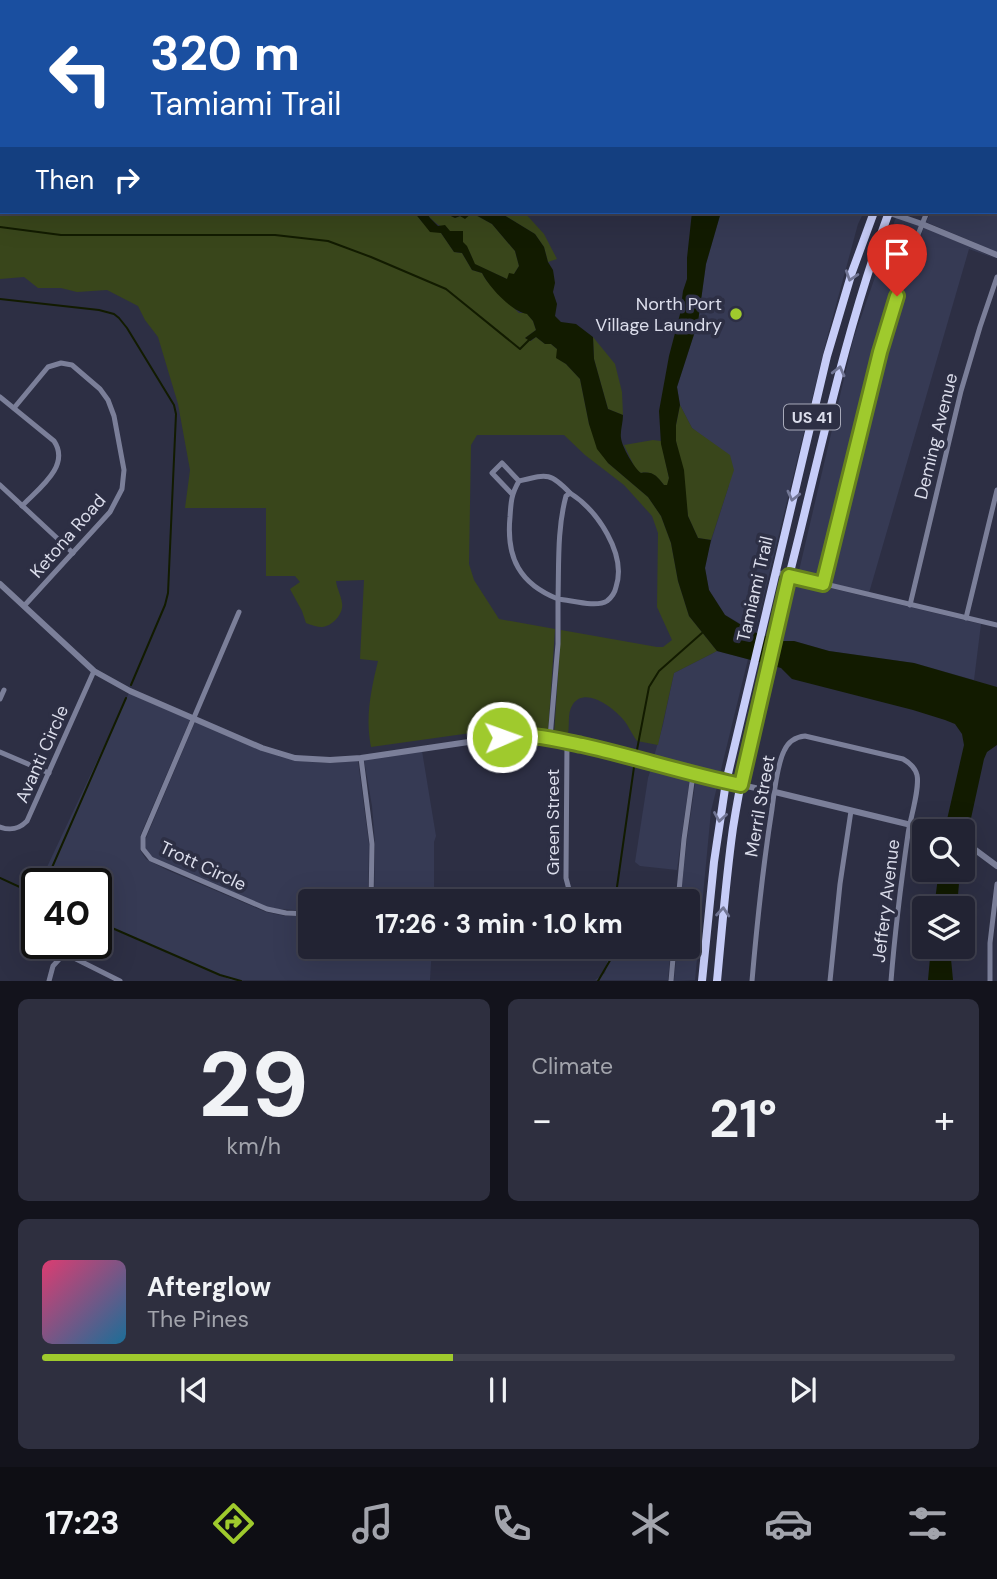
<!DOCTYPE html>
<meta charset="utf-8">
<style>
body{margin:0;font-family:"DM Sans",sans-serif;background:#2e2f3f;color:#f1f3f6;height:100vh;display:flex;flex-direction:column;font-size:26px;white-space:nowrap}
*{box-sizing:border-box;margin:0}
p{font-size:23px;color:#a2a4ac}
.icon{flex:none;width:38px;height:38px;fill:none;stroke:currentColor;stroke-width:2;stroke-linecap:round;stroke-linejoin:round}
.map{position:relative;height:981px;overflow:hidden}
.side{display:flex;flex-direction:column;gap:18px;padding:18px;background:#13131c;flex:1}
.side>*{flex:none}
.guide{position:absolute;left:0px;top:0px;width:998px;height:214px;box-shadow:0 7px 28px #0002,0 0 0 2px #3f404e;background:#1a4fa0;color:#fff;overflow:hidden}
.controls{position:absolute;left:912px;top:819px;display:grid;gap:14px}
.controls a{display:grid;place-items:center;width:63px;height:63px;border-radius:7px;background:#222333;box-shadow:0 7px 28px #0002,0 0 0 2px #3f404e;font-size:35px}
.speed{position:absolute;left:21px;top:868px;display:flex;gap:14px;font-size:35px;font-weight:700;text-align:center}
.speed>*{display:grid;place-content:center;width:91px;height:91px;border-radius:50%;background:#222333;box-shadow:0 7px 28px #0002,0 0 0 2px #3f404e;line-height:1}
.speed .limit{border:4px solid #111;border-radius:10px;background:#fff;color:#111}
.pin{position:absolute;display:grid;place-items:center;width:60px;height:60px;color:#fff;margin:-72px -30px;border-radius:50% 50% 50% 0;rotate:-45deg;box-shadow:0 0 7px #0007}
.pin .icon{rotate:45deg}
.me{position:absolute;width:77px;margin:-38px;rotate:88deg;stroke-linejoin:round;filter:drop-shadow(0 0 5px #0008)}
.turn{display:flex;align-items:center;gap:24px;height:147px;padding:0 35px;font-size:32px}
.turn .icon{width:91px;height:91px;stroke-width:2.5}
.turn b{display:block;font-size:49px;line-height:60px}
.then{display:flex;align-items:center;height:66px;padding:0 35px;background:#0003;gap:14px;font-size:26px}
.big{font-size:52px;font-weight:700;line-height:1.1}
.side .card{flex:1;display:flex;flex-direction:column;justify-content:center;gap:10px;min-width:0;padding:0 24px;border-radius:10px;background:#2e2f3f}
.side .dial{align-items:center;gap:0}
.dial b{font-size:91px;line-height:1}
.song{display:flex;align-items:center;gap:21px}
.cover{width:84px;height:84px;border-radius:10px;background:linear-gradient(135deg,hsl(340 70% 55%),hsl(200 70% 35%))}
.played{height:7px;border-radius:4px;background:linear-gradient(90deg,#9fca2d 45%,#3f404e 45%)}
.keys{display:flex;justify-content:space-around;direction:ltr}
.heat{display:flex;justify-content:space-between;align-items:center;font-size:38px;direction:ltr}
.side .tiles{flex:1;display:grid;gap:18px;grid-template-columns:1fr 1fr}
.card:last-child{grid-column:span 2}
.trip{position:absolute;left:298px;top:889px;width:402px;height:70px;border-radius:7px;background:#222333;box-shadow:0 7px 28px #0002,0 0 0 2px #3f404e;font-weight:700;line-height:70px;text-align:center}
.dock{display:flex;height:112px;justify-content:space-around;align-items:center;background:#0e0e14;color:#a2a4ac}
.dock .icon{width:49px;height:49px}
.dock .active{color:#9fca2d}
.dock b{font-size:32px;color:#f1f3f6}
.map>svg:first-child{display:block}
</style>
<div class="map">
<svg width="997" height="981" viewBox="0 0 997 981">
<rect width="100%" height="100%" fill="#2d2f44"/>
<!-- built -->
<g fill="#363a54">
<polygon points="996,67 997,68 997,252 926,222 931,212 996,212"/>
<polygon points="721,212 864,212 858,224 826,342 755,632 725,615 709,590 705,568 709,548 729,485 706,439 692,428 680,405 677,387 698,322 706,264"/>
<polygon points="896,217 919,225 897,285 877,351 821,581 798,575 853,340"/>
<polygon points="924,227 997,259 969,249 869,593 827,582 883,353 903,286"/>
<polygon points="797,580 981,624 974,680 914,663 829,651 794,641 783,641"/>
<polygon points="717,651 748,659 719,778 694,773 653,760 663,725 674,673"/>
<polygon points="129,693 190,720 140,836 140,850 146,859 167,870 266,912 285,916 310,916 310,947 432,947 430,980 231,980 96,922 96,884 39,884"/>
<polygon points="195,722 281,757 311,762 330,763 358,761 369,844 368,901 310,901 310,911 278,909 268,907 152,857 145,849 146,838"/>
<polygon points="422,751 436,836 434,842 434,901 374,901 375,844 372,806 364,760"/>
<polygon points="652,766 690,777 677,870 640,866 635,862 648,778"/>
<polygon points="696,778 718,783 711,811 695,980 674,981 677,947 688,947 688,901 680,901 687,839"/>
<polygon points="610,947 671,947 668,980 595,980 605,973"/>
</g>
<!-- green -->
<g fill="#39461b">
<path d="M0,1L3,2L2,212H414L422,222L441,233L454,252L462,253L472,270L482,273L486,280L519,313H527L533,321L536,330L525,338L531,341L536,337L545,344H551L557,349V358L566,364L580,379L589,424L608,463L648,497L661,516L671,543L678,581L689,616L717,651L674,673L658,745L637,741C631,733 628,724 621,717C611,706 585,687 573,704C566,714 571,727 567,737L554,735L561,630L657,647H663L672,640L657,607L658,533L652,516L624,485L585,455L564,435H477L471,445L469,564L474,580L499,619L555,629L548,734L521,726L371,747C365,717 371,690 378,661L360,659L364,580L336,581C337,589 341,595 342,603C344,613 333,626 322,627C317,627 311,625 306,623L302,611L290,589L300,582L295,576H266V508H185L190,470L178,404L158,337L145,320L138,306L107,290L77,292L61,288H38L24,277L0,279Z"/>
<path d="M426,212H443L455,218L472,213L492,224L515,251L519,266L514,274L507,279L474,264C470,249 462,238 447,230C438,225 432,221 426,212Z"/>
<polygon points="499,212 524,212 544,234 557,259 548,262 544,247 535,234"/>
<polygon points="593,337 615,364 622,392 623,415 608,409 594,359"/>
<polygon points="680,405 692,428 730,455 734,470 711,540 698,538 688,516 676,441 676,425"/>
<path d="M653,440L661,441L669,478L668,485H664C657,477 653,471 641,473L636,470L624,445Z"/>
</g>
<!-- water -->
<g fill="#121b00">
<path d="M414,212H426L430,218L438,226L445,225L450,231H463V242L467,246L475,264L507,279L509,273L514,274L519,266L515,251L492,224L472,213L465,219L460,216L455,218L443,212H499L535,234L544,247L548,262L553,270L555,283L553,292L557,304L555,316L561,322L576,324L593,337L594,359L608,409L623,415C623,423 620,431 621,438C622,447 634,468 641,473C653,471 657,476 664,485H667L669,478L661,444L659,411L669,356L680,314L683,291L687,279V258L692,212H721L706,264L698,322L677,387L680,405L676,425V441L684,470L688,516L698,538L711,540L705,568L709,590L725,615L751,631L780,641H794L829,651L914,663L997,687V745L987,752L984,759L968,832L946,824L964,745L962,734L955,724L945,720L913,710L792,679L781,668L717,651L689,616L678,581L671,543L661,516L648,497L608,463L597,449L589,424L580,379L566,364L556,358L557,349L551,344H545L536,337L530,341L525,338L536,330L533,321L527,314C512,312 489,287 482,273L472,270L462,253L454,252L441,233L430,232Z"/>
<polygon points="939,870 960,870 957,908 934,908"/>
<polygon points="931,947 953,947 951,959 953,980 928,980"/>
</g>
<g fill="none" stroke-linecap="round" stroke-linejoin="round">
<!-- stream -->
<g stroke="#121b00" stroke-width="2">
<polyline points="353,2 353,0"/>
<polyline points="0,227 61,235 275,235 328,241 371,257 446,289 520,349 530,339"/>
<polyline points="0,299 99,310 114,314 119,318 127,328 174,405 176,414 168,593 165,605 131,685"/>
<polyline points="636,755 649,687 659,671 702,633"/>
<polyline points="0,878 37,895"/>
<polyline points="47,879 126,698"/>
<polyline points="615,901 635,760"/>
<polyline points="96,921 220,975 241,981"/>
<polyline points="598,981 612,957 612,947"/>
</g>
<!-- minor -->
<g stroke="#7b7f99" stroke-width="5">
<polyline points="161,0 163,2"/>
<polyline points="307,0 307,2"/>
<polyline points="394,0 395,2"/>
<polyline points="531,0 533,2"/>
<polyline points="41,2 41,0"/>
<polyline points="47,2 47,0"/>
<polyline points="524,2 526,0"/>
<polyline points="601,2 601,0"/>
<polyline points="727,2 728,0"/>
<polyline points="837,2 838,0"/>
<polyline points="920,2 921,0"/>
<polyline points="996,30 997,26"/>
<polyline points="996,64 997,65"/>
<path d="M0,397L54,441C71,466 38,489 22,506"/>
<polyline points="14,408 48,367 61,363 72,365 100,389 108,400 114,416 124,470 122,489 110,512 24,606"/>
<polyline points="0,485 73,553"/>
<path d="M570,493C597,510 627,554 616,587C615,592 612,597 607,601C596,608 571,600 558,599C559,565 557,529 566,496Z"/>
<polyline points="512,494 492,473 502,463 519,481"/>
<polyline points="775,572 997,625"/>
<path d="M823,584C853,459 878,331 927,212"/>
<polyline points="910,605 961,391 980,327 997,277"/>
<polyline points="239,612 143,837 143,849 151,859 267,909 286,913 310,914"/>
<polyline points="966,618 997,490"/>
<polyline points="0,699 4,690"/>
<path d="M550,738L558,644V599C520,584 506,558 510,517C511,502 511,495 519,481C547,474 550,472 570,493"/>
<polyline points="567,742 566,878 572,901"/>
<polyline points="0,752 49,773"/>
<polyline points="361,758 372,844 371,901"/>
<path d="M0,827C11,831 19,829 27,821L94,671"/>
<polyline points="678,901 684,839 693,775"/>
<polyline points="49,981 53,966 62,956 72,957 120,981"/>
<polyline points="671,981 674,947"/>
<path d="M752,981C757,923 763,866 772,809C774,793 777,765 784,751C788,742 795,737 805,736L903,759C910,763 915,767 917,775C920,789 910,819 908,834C901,883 895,931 891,981"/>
<polyline points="830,981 840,884 851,811"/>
<polyline points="990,981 990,943 997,884"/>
</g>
<!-- tertiary -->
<g stroke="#7b7f99" stroke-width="6">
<polyline points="5,0 9,2"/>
<polyline points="887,212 922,224 997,255"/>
<polyline points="0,584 94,671 130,691 262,748 295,758 330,760 361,758 502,737 535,735 617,753 693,775 775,792 936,831"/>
<polyline points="962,840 997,866"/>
</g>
<!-- primary -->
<g stroke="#c7cdf8" stroke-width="8">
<polyline points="953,2 954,0"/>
<polyline points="969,2 970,0"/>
<polyline points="702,981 714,862 726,782 827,356 852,272 874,212"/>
<path d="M717,981C722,929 726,878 733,828C749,728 777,626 801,528C827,421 851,315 889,212"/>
</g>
</g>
<!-- one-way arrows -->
<defs><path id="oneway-chevron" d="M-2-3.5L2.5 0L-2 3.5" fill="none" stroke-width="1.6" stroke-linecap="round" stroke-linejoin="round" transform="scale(1.75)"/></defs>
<g stroke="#727695">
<use href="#oneway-chevron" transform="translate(851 276) rotate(108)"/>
<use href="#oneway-chevron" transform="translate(839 371) rotate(-76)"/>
<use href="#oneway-chevron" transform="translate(793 496) rotate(104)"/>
<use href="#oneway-chevron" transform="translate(720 817) rotate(99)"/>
<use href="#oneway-chevron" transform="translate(723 912) rotate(-85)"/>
</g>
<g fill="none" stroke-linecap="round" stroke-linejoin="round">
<defs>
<path id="route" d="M502,737C532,733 552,739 582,745C636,757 687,774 741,785L789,576L823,584L880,352L897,296"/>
</defs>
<!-- route casing -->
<use href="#route" stroke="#67831d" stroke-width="18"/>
<!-- route -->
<use href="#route" stroke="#9fca2d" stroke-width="12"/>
</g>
<!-- markers -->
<circle fill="#9fca2d" stroke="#2d2f44" stroke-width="2.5" cx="736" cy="314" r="7"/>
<g text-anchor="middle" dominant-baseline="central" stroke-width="7" stroke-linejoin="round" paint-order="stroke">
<!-- shield labels -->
<rect fill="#2d2f44" stroke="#a7a9b9" stroke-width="2" x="784" y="404.5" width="56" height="25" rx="5"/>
<g font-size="16" font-weight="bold" fill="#dbddeb">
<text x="812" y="417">US 41</text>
</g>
<!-- poi labels -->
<g font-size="18" fill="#dbddeb" stroke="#2d2f44" text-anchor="end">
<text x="722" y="304">North Port<tspan x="722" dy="21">Village Laundry</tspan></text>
</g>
<!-- street labels -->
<g font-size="18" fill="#dbddeb" stroke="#2d2f44">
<text transform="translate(936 436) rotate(-76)">Deming Avenue</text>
<text transform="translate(68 536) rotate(-49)">Ketona Road</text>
<text transform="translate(755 589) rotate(-77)">Tamiami Trail</text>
<text transform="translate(42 754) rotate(-66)">Avanti Circle</text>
<text transform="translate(760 806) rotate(-80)">Merril Street</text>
<text transform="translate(553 822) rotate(-90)">Green Street</text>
<text transform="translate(203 866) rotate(25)">Trott Circle</text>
<text transform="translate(886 901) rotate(-83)">Jeffery Avenue</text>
</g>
</g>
</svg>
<div class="controls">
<a><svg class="icon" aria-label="search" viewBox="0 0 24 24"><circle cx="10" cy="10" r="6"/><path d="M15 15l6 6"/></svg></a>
<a><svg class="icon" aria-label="layers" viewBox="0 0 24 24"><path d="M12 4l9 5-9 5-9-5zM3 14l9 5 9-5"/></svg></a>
</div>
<div class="speed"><div class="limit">40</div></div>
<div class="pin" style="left:897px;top:296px;background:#d93025"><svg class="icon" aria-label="arrive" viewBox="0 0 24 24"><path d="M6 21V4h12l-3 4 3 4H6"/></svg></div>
<svg class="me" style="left:502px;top:737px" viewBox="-20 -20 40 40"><circle r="17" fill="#9fca2d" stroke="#fff" stroke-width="3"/><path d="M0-11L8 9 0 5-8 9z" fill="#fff"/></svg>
<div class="trip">17:26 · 3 min · 1.0 km</div>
<div class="guide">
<div class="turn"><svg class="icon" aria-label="left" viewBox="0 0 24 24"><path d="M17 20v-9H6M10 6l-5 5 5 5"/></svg><div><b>320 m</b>Tamiami Trail</div></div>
<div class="then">Then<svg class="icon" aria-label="right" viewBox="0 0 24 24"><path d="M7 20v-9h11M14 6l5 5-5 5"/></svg></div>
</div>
</div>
<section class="side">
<div class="tiles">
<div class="card dial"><b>29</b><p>km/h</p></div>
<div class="card"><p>Climate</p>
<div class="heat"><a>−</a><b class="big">21°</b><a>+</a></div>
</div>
<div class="card">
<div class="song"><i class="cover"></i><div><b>Afterglow</b><p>The Pines</p></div></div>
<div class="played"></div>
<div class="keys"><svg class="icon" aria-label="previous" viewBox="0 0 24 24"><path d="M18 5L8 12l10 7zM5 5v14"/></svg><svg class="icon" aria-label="pause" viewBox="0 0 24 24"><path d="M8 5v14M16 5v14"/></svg><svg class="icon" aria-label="next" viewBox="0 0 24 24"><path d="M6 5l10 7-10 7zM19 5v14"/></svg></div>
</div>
</div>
</section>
<nav class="dock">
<b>17:23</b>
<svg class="icon active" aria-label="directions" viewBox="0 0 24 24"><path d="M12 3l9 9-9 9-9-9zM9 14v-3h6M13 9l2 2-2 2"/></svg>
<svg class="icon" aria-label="music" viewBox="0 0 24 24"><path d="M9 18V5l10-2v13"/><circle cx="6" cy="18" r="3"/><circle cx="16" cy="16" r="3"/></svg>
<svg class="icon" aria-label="phone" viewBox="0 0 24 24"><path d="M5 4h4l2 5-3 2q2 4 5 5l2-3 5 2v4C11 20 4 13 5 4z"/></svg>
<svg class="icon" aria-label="climate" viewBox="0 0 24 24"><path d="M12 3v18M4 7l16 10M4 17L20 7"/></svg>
<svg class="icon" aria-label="car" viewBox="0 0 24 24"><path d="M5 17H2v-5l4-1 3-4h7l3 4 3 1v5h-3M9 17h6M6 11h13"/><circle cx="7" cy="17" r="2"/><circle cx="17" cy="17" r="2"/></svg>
<svg class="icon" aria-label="filters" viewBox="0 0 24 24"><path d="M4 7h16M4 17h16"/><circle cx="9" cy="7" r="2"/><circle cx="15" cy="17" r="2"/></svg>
</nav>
